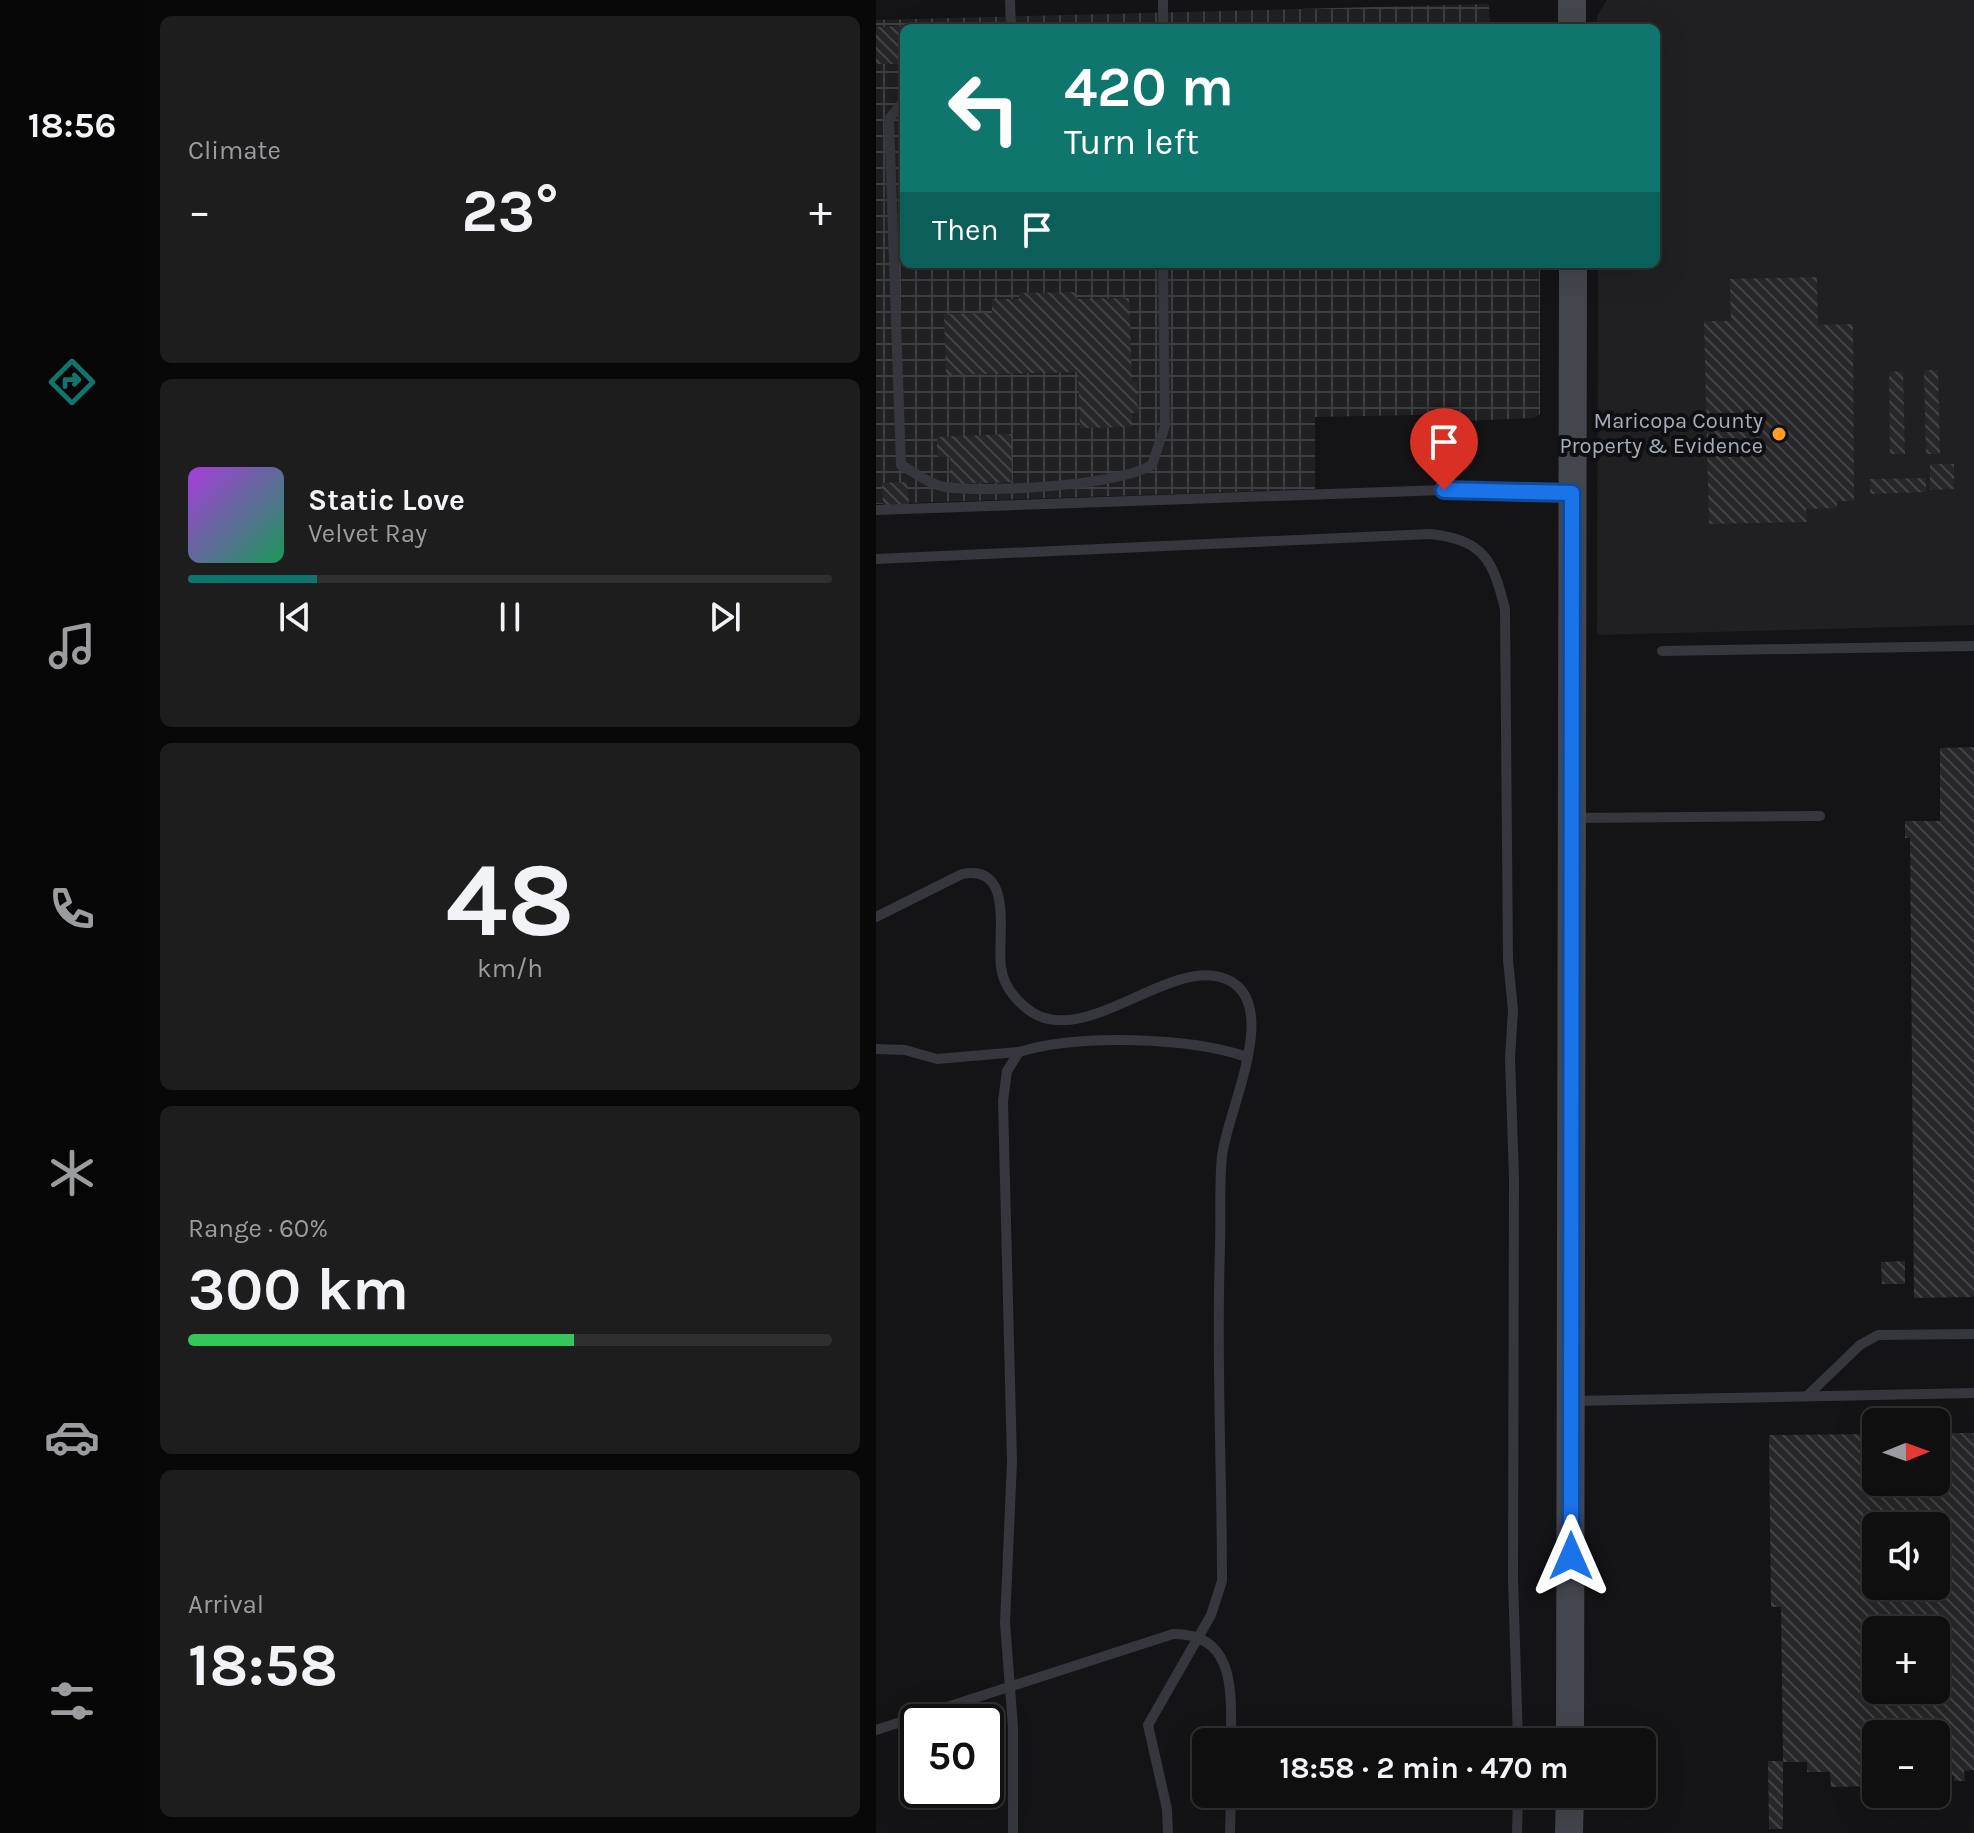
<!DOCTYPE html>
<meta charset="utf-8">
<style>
body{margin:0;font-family:Karla,sans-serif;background:#1d1d1e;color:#f1f3f6;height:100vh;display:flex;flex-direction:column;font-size:30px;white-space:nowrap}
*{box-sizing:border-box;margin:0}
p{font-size:26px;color:#9b9c9f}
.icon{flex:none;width:44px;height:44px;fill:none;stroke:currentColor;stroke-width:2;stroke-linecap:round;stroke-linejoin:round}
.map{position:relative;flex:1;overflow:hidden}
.side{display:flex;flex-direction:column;gap:16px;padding:16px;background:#080809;width:732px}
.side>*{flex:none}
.guide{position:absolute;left:24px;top:24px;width:760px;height:244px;border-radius:12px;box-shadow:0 8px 32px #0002,0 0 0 2px #2f2f30;background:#0f766e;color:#fff;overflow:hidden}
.needle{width:52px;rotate:89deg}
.tools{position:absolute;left:986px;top:1408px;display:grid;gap:16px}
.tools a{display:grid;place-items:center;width:88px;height:88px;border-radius:12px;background:#0f0f10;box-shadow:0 8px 32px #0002,0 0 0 2px #2f2f30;font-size:40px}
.speed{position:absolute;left:24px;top:1704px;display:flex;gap:16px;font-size:40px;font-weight:700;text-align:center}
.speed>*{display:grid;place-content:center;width:104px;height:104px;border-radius:50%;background:#0f0f10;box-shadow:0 8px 32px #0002,0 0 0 2px #2f2f30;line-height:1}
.speed .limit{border:4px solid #111;border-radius:12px;background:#fff;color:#111}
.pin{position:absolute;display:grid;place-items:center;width:68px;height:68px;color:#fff;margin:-82px -34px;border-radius:50% 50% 50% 0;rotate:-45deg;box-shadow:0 0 8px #0007}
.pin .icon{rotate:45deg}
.me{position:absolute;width:88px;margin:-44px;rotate:0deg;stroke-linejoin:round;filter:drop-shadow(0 0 6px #0008)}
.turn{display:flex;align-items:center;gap:28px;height:168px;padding:0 32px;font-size:36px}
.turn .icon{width:104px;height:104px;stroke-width:2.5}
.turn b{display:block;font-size:56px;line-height:68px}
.then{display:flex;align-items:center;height:76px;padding:0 32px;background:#0003;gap:16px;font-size:30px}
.big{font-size:60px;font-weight:700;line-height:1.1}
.side .widget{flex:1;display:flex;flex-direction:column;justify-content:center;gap:12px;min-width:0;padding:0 28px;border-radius:12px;background:#1d1d1e}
.side .dial{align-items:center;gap:0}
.dial b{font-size:104px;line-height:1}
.song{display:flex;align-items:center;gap:24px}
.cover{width:96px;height:96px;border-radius:12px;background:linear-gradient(135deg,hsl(280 70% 55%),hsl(150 70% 35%))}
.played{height:8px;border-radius:4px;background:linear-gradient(90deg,#0f766e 20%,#2f2f30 20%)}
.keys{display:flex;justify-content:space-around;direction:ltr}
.heat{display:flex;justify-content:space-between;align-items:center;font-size:44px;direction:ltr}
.charge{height:12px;border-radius:6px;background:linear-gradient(90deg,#34c759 60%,#2f2f30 0)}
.trip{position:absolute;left:316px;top:1728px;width:464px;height:80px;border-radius:12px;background:#0f0f10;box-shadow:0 8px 32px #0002,0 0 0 2px #2f2f30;font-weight:700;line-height:80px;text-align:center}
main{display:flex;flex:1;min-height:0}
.tab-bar{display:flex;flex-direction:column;width:144px;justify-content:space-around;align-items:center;background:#060606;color:#9b9c9f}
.tab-bar .icon{width:56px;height:56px}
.tab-bar .current{color:#0f766e}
.tab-bar b{font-size:36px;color:#f1f3f6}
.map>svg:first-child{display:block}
</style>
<main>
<nav class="tab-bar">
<b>18:56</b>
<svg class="icon current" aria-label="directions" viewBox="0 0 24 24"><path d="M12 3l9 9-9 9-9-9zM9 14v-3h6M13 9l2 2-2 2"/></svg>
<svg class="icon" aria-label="music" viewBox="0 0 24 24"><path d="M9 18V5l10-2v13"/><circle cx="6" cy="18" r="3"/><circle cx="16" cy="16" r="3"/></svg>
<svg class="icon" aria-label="phone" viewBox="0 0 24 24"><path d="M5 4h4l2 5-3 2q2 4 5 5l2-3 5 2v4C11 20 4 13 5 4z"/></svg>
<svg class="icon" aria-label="climate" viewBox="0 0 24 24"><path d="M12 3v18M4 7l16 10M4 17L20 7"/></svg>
<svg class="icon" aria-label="car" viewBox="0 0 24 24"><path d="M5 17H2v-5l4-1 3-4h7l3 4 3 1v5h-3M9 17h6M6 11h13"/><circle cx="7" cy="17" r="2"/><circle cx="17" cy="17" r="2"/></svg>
<svg class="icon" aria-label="filters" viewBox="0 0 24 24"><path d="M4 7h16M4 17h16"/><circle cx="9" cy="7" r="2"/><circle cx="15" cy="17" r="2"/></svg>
</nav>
<section class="side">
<div class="widget"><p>Climate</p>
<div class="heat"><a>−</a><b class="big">23°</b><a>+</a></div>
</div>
<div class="widget">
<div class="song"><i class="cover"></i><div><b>Static Love</b><p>Velvet Ray</p></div></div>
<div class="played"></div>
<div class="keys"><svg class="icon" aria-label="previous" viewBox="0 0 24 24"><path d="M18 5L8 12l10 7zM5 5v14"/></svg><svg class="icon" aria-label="pause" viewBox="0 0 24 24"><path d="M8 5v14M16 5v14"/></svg><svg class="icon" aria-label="next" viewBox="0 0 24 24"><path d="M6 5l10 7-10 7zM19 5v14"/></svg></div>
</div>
<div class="widget dial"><b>48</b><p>km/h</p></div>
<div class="widget"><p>Range · 60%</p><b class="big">300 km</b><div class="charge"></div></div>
<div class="widget"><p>Arrival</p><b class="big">18:58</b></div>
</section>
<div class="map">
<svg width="1098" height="1833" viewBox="0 0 1098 1833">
<defs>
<pattern id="industrial-grid" width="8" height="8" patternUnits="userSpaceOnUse" patternTransform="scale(2)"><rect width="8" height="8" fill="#202023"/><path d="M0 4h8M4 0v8" fill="none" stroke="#3d3e41"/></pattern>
<pattern id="building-back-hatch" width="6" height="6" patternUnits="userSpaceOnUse" patternTransform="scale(2)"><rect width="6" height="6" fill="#27272a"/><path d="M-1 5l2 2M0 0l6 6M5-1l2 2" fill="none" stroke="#434447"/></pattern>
</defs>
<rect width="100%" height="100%" fill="#141416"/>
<!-- built -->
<polygon fill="#202023" points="731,0 1098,0 1098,625 721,635 722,264 780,264 780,28 721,28 721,16"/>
<!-- industrial -->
<polygon fill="url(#industrial-grid)" points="613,4 614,28 28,28 28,264 664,264 664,414 658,418 589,421 586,414 439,417 439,489 0,504 0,20"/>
<!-- building -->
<g fill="url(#building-back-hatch)" fill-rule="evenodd">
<polygon points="28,26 28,64 0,64 0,27"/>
<polygon points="941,277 942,325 977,324 978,501 961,501 961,508 930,509 931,522 833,524 828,321 855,321 854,279"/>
<polygon points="200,292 200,299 253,298 256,382 261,382 262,413 256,413 256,427 204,428 202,372 70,375 68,314 116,313 116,299 143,299 143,293"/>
<polygon points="1048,370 1062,370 1064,454 1050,454"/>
<polygon points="1027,371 1029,454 1014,454 1013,372"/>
<polygon points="135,434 136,482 75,484 74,457 61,457 61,437"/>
<polygon points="1054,464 1078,464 1078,489 1054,490"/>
<polygon points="1050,478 1050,492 994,494 994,479"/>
<polygon points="31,482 33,504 7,506 6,483"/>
<polygon points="1098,747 1098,1297 1038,1298 1034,838 1029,838 1029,821 1064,821 1064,748"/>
<polygon points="1029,1261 1029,1284 1006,1284 1005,1262"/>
<rect x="1015" y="1409" width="33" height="13"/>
<path d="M1060,1433H1098V1770L1088,1771L1089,1781H1078V1776H1060V1734H1000V1786L955,1787L954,1772H931V1762H907L905,1607H895L893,1435L1000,1434V1482H1060ZM1000,1526H1060V1586H1000ZM1000,1630H1060V1690H1000Z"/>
<polygon points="892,1761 907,1761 907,1829 893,1829"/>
<rect x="1007" y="1794" width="36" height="4"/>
</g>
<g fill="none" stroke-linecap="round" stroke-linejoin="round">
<!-- service -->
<g stroke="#35373c" stroke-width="10">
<polyline points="134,0 135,28"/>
<polyline points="287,0 287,28"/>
<path d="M28,101L13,119L25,465C38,472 55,485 69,487C113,493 239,486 276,465L289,426L287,264"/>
<polyline points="0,510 568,490 694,493"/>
<path d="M0,559C185,552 369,541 554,534C608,540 617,560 629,609L632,960L637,1010L634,1059L638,1178L637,1579L642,1742"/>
<polyline points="786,651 1098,646"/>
<polyline points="697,818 944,816"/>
<path d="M0,917L86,874C139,864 121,935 125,967C127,983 137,997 149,1007C201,1054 289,961 344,977C411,995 351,1110 346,1156C343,1186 345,1217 344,1247C340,1359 346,1469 346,1581L335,1615L272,1725L291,1809L292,1833"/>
<polyline points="0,1049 29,1050 61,1059 143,1052"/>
<polyline points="931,1396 984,1345 1002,1335 1098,1334"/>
<polyline points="698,1401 1098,1393"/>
<path d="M0,1730L297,1634C361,1633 355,1695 355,1742"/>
<path d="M137,1833V1727L129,1623L136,1461L127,1101L131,1071L143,1052C202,1034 313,1037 371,1057"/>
<polyline points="354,1833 355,1794"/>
<polyline points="641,1833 642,1794"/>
</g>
<!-- secondary -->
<g stroke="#43464c" stroke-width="28">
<polyline points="696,0 696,28"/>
<polyline points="694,1742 697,264"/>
<polyline points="693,1833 694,1794"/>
</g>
</g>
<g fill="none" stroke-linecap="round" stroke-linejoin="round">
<defs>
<polyline id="route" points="568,490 696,493 695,1556"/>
</defs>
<!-- route casing -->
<use href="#route" stroke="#114b97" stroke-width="20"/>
<!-- route -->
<use href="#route" stroke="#1a73e8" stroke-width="14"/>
</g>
<!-- markers -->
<circle fill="#ff9c23" stroke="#0f0f11" stroke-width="3" cx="903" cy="434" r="8"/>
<g text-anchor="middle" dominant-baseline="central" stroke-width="8" stroke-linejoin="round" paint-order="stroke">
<!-- poi labels -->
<g font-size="22" fill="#a5adb8" stroke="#0f0f11" text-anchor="end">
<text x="887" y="421">Maricopa County<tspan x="887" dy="25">Property &amp; Evidence</tspan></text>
</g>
</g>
</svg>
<div class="tools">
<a><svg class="needle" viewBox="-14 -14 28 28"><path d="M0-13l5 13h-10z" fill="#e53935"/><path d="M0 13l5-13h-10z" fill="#9b9c9f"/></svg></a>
<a><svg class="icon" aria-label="sound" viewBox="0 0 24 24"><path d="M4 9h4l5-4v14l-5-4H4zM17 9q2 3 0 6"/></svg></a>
<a>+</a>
<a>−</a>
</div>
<div class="speed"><div class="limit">50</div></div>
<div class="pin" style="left:568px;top:490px;background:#d93025"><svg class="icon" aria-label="arrive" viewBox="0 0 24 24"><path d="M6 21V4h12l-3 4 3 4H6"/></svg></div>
<svg class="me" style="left:695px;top:1556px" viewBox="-20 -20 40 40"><path d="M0-17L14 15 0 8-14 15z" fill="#1a73e8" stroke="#fff" stroke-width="4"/></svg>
<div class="trip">18:58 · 2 min · 470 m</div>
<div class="guide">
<div class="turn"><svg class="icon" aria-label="left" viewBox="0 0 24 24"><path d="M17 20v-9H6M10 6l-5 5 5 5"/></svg><div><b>420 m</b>Turn left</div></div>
<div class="then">Then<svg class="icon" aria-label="arrive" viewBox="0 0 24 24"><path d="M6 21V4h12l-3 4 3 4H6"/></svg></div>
</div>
</div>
</main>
